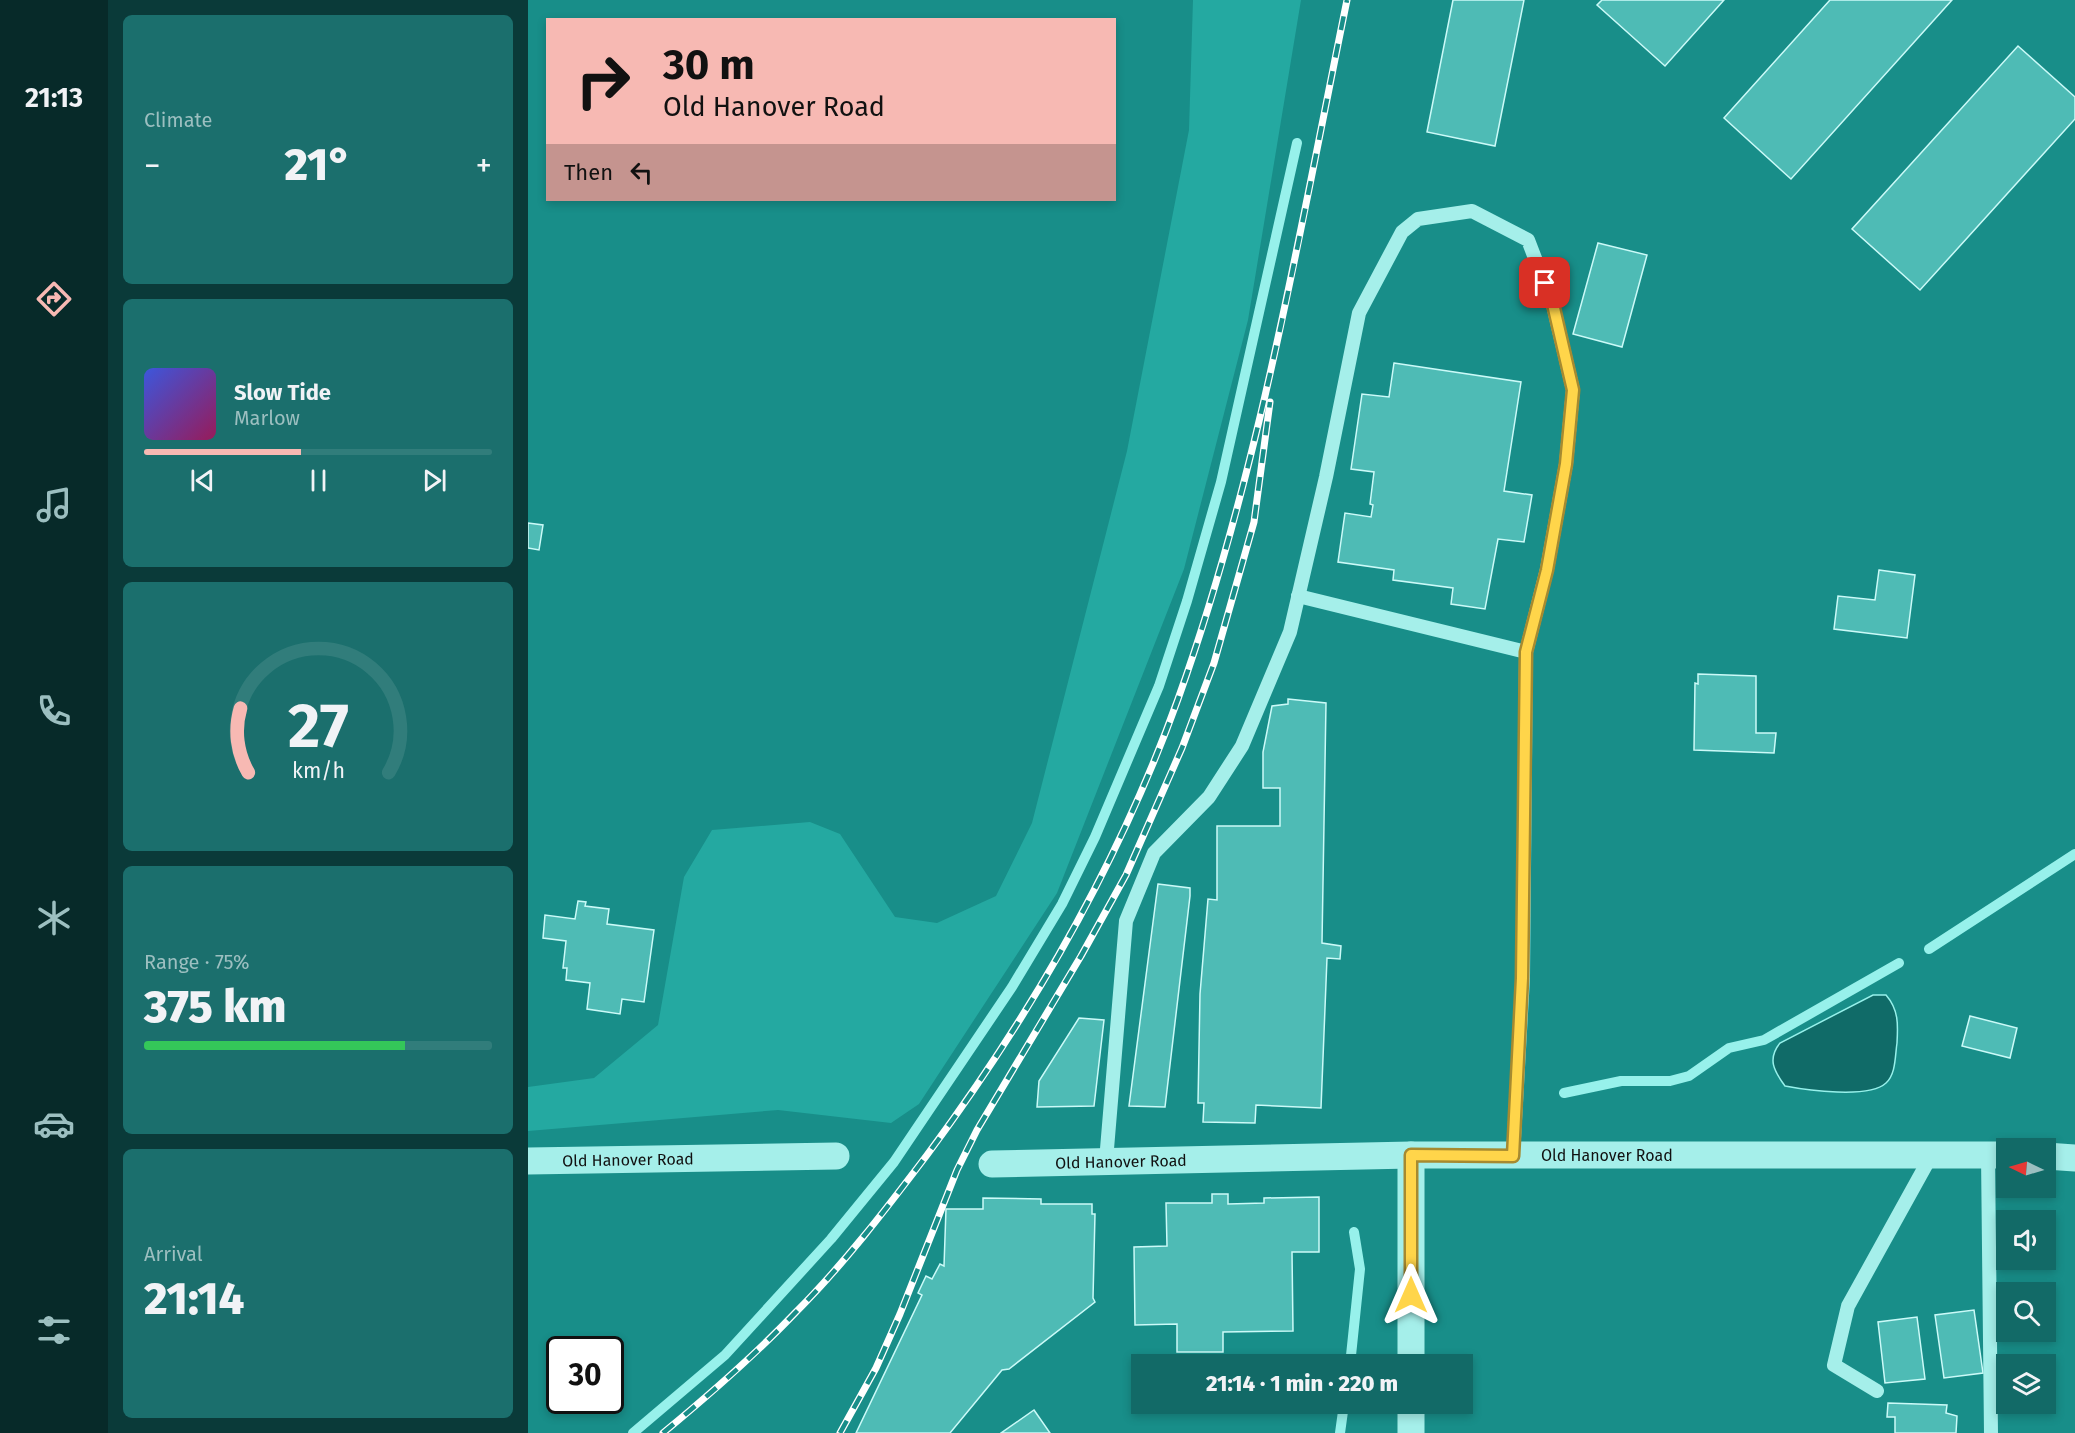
<!DOCTYPE html>
<meta charset="utf-8">
<style>
body{margin:0;font-family:"Fira Sans",sans-serif;background:#1b6f6d;color:#f1f3f6;height:100vh;display:flex;flex-direction:column;font-size:22px;white-space:nowrap}
*{box-sizing:border-box;margin:0}
p{font-size:20px;color:#9cbfc0}
.icon{flex:none;width:33px;height:33px;fill:none;stroke:currentColor;stroke-width:2;stroke-linecap:round;stroke-linejoin:round}
.map{position:relative;flex:1;overflow:hidden}
.sheet{display:flex;flex-direction:column;gap:15px;padding:15px;background:#0a3a39;width:420px}
.sheet>*{flex:none}
.top-card{position:absolute;left:18px;top:18px;width:570px;height:183px;border-radius:0px;box-shadow:0 3px 9px #0003;background:#f7b9b3;color:#111;overflow:hidden}
.needle{width:39px;rotate:275deg}
.controls{position:absolute;left:1468px;top:1138px;display:grid;gap:12px}
.controls a{display:grid;place-items:center;width:60px;height:60px;border-radius:0px;background:#126a67;box-shadow:0 3px 9px #0003;font-size:30px}
.speed{position:absolute;left:18px;top:1336px;display:flex;gap:12px;font-size:30px;font-weight:700;text-align:center}
.speed>*{display:grid;place-content:center;width:78px;height:78px;border-radius:50%;background:#126a67;box-shadow:0 3px 9px #0003;line-height:1}
.speed .limit{border:3px solid #111;border-radius:9px;background:#fff;color:#111}
.pin{position:absolute;display:grid;place-items:center;width:51px;height:51px;color:#fff;margin:-26px;border-radius:12px;box-shadow:0 3px 9px #0006}
.me{position:absolute;width:66px;margin:-33px;rotate:0deg;stroke-linejoin:round;filter:drop-shadow(0 0 4px #0008)}
.turn{display:flex;align-items:center;gap:21px;height:126px;padding:0 18px;font-size:27px}
.turn .icon{width:78px;height:78px;stroke-width:2.5}
.turn b{display:block;font-size:42px;line-height:51px}
.then{display:flex;align-items:center;height:57px;padding:0 18px;background:#0003;gap:12px;font-size:22px}
.big{font-size:45px;font-weight:800;line-height:1.1}
.sheet .widget{flex:1;display:flex;flex-direction:column;justify-content:center;gap:9px;min-width:0;padding:0 21px;border-radius:9px;background:#1b6f6d}
.sheet .dial{align-items:center;gap:0}
.dial svg{height:156px;overflow:visible;fill:none;stroke:#317d7b;stroke-width:7;stroke-linecap:round;text-anchor:middle}
.dial text{fill:#f1f3f6;stroke:none}
.song{display:flex;align-items:center;gap:18px}
.cover{width:72px;height:72px;border-radius:9px;background:linear-gradient(135deg,hsl(230 70% 55%),hsl(330 70% 35%))}
.played{height:6px;border-radius:3px;background:linear-gradient(90deg,#f7b9b3 45%,#317d7b 45%)}
.keys{display:flex;justify-content:space-around;direction:ltr}
.heat{display:flex;justify-content:space-between;align-items:center;font-size:33px;direction:ltr}
.charge{height:9px;border-radius:4px;background:linear-gradient(90deg,#34c759 75%,#317d7b 0)}
.trip{position:absolute;left:603px;top:1354px;width:342px;height:60px;border-radius:0px;background:#126a67;box-shadow:0 3px 9px #0003;font-weight:800;line-height:60px;text-align:center}
main{display:flex;flex:1;min-height:0}
.dock{display:flex;flex-direction:column;width:108px;justify-content:space-around;align-items:center;background:#072a29;color:#9cbfc0}
.dock .icon{width:42px;height:42px}
.dock .selected{color:#f7b9b3}
.dock b{font-size:27px;color:#f1f3f6}
.map>svg:first-child{display:block}
</style>
<main>
<nav class="dock">
<b>21:13</b>
<svg class="icon selected" aria-label="directions" viewBox="0 0 24 24"><path d="M12 3l9 9-9 9-9-9zM9 14v-3h6M13 9l2 2-2 2"/></svg>
<svg class="icon" aria-label="music" viewBox="0 0 24 24"><path d="M9 18V5l10-2v13"/><circle cx="6" cy="18" r="3"/><circle cx="16" cy="16" r="3"/></svg>
<svg class="icon" aria-label="phone" viewBox="0 0 24 24"><path d="M5 4h4l2 5-3 2q2 4 5 5l2-3 5 2v4C11 20 4 13 5 4z"/></svg>
<svg class="icon" aria-label="climate" viewBox="0 0 24 24"><path d="M12 3v18M4 7l16 10M4 17L20 7"/></svg>
<svg class="icon" aria-label="car" viewBox="0 0 24 24"><path d="M5 17H2v-5l4-1 3-4h7l3 4 3 1v5h-3M9 17h6M6 11h13"/><circle cx="7" cy="17" r="2"/><circle cx="17" cy="17" r="2"/></svg>
<svg class="icon" aria-label="filters" viewBox="0 0 24 24"><path d="M4 7h16M4 17h16"/><circle cx="9" cy="7" r="2"/><circle cx="15" cy="17" r="2"/></svg>
</nav>
<section class="sheet">
<div class="widget"><p>Climate</p>
<div class="heat"><a>−</a><b class="big">21°</b><a>+</a></div>
</div>
<div class="widget">
<div class="song"><i class="cover"></i><div><b>Slow Tide</b><p>Marlow</p></div></div>
<div class="played"></div>
<div class="keys"><svg class="icon" aria-label="previous" viewBox="0 0 24 24"><path d="M18 5L8 12l10 7zM5 5v14"/></svg><svg class="icon" aria-label="pause" viewBox="0 0 24 24"><path d="M8 5v14M16 5v14"/></svg><svg class="icon" aria-label="next" viewBox="0 0 24 24"><path d="M6 5l10 7-10 7zM19 5v14"/></svg></div>
</div>
<div class="widget dial"><svg viewBox="0 0 100 80">
<path d="M14 69A42 42 0 1 1 86 69"/>
<path d="M14 69A42 42 0 0 1 10 36" stroke="#f7b9b3"/>
<text x="50" y="56" font-size="32" font-weight="700">27</text>
<text x="50" y="72" font-size="11">km/h</text>
</svg></div>
<div class="widget"><p>Range · 75%</p><b class="big">375 km</b><div class="charge"></div></div>
<div class="widget"><p>Arrival</p><b class="big">21:14</b></div>
</section>
<div class="map">
<svg width="1547" height="1433" viewBox="0 0 1547 1433">
<rect width="100%" height="100%" fill="#188e89"/>
<!-- green -->
<polygon fill="#24a9a1" points="665,0 773,0 720,320 656,569 529,893 391,1104 363,1123 250,1110 0,1131 0,1087 66,1078 130,1025 156,877 184,830 282,822 312,834 367,917 409,923 468,896 504,823 599,451 661,130"/>
<!-- water -->
<path fill="#106b68" stroke="#97f1eb" stroke-width="1.5" d="M1345,995H1358C1371,1010 1370,1025 1369,1043C1367,1056 1368,1074 1358,1083C1341,1099 1278,1090 1257,1086C1246,1071 1239,1059 1252,1043Z"/>
<g fill="none" stroke-linecap="round" stroke-linejoin="round">
<!-- stream -->
<g stroke="#97f1eb" stroke-width="10">
<polyline points="1401,949 1547,854"/>
<polyline points="1036,1093 1093,1081 1142,1081 1161,1076 1201,1048 1236,1040 1371,963"/>
<polyline points="822,1365 832,1269 826,1232"/>
<polyline points="105,1433 197,1355 303,1239 366,1162 484,987 534,904 567,837 631,686 659,601 693,482 769,143"/>
<polyline points="812,1433 816,1404"/>
</g>
</g>
<!-- building -->
<g fill="#4ebbb5" stroke="#cbfaf8" stroke-width="1.5">
<polygon points="925,0 996,0 967,146 899,132"/>
<polygon points="1074,0 1196,0 1137,66 1069,5"/>
<polygon points="1302,0 1424,0 1263,179 1196,118"/>
<polygon points="1490,46 1547,97 1547,119 1392,290 1324,229"/>
<polygon points="1070,243 1119,255 1094,347 1045,334"/>
<polygon points="866,363 993,382 976,491 1004,495 996,542 970,539 957,609 923,604 925,588 865,580 866,570 810,562 817,513 843,517 845,505 842,504 846,472 823,469 834,394 861,397"/>
<polygon points="0,523 15,525 11,550 0,548"/>
<polygon points="1351,570 1387,575 1379,638 1306,629 1310,596 1347,600"/>
<polygon points="1170,674 1228,676 1228,733 1248,733 1246,753 1166,750 1167,683 1170,684"/>
<polygon points="760,699 798,703 794,943 813,946 812,959 799,958 793,1108 728,1105 727,1123 675,1122 676,1103 670,1103 672,994 680,899 689,900 689,826 752,826 752,788 735,788 735,752 744,706 760,704"/>
<polygon points="630,884 662,888 662,896 637,1107 601,1106"/>
<polygon points="50,901 58,902 57,906 81,909 79,924 126,930 116,1002 94,999 92,1014 59,1009 62,983 38,980 39,968 35,968 38,941 15,938 17,915 47,919"/>
<polygon points="1442,1016 1489,1028 1482,1058 1434,1046"/>
<polygon points="551,1018 576,1020 566,1106 509,1107 511,1081"/>
<polygon points="684,1194 700,1194 700,1204 736,1203 736,1198 791,1197 791,1252 764,1252 765,1331 695,1332 695,1352 649,1352 649,1324 607,1325 606,1247 639,1246 638,1203 684,1203"/>
<polygon points="455,1198 513,1199 513,1204 564,1204 564,1214 567,1214 565,1298 567,1302 481,1369 474,1370 422,1433 328,1433 394,1295 390,1293 398,1276 404,1279 412,1264 416,1266 418,1209 455,1209"/>
<polygon points="1446,1310 1455,1373 1416,1378 1407,1315"/>
<polygon points="1389,1317 1397,1379 1357,1383 1350,1322"/>
<polygon points="1360,1403 1419,1405 1418,1413 1429,1416 1428,1433 1367,1433 1367,1417 1359,1417"/>
<polygon points="506,1410 522,1433 473,1433"/>
</g>
<g fill="none" stroke-linecap="round" stroke-linejoin="round">
<!-- service -->
<g stroke="#a5efea" stroke-width="14">
<polyline points="770,596 998,652"/>
<polyline points="1460,1155 1463,1433"/>
<polyline points="578,1161 598,921 626,853 681,797 714,746 762,632 798,477 831,313 874,232 890,219 944,211 1000,240 1025,305 1045,390 1038,464 1019,569 998,652 995,978 985,1156"/>
<polyline points="1349,1391 1306,1365 1320,1306 1403,1156"/>
</g>
<!-- minor -->
<g stroke="#a5efea" stroke-width="27">
<polyline points="1518,1156 1547,1158"/>
<path id="s1" d="M0,1161L308,1156"/>
<path id="s2" d="M464,1164L883,1155H1479"/>
<polyline points="883,1365 883,1155"/>
<polyline points="883,1433 883,1404"/>
</g>
<defs>
<g id="rail">
<path d="M135,1433C181,1395 227,1355 268,1312C316,1264 358,1209 399,1155C503,1015 591,863 650,699C731,473 771,234 819,0"/>
<polyline points="312,1433 348,1368 372,1314 429,1170 449,1130 553,956 598,875 654,748 686,663 726,522 742,402"/>
</g>
</defs>
<!-- rail casing -->
<use href="#rail" stroke="#fff" stroke-width="7"/>
<!-- rail -->
<use href="#rail" stroke="#188e89" stroke-width="4.5" stroke-dasharray="14" stroke-linecap="butt"/>
</g>
<g fill="none" stroke-linecap="round" stroke-linejoin="round">
<defs>
<polyline id="route" points="883,1295 883,1155 985,1156 994,978 998,652 1019,570 1038,464 1045,390 1025,304 1017,283"/>
</defs>
<!-- route casing -->
<use href="#route" stroke="#a68a30" stroke-width="15"/>
<!-- route -->
<use href="#route" stroke="#ffd54a" stroke-width="10"/>
</g>
<g text-anchor="middle" dominant-baseline="central" stroke-width="5" stroke-linejoin="round" paint-order="stroke">
<!-- street labels -->
<g font-size="16" fill="#111" stroke="#188e89">
<text stroke="none"><textPath href="#s2" startOffset="615">Old Hanover Road</textPath></text>
<text stroke="none"><textPath href="#s1" startOffset="100">Old Hanover Road</textPath></text>
<text stroke="none"><textPath href="#s2" startOffset="129">Old Hanover Road</textPath></text>
</g>
</g>
</svg>
<div class="controls">
<a><svg class="needle" viewBox="-14 -14 28 28"><path d="M0-13l5 13h-10z" fill="#e53935"/><path d="M0 13l5-13h-10z" fill="#9cbfc0"/></svg></a>
<a><svg class="icon" aria-label="sound" viewBox="0 0 24 24"><path d="M4 9h4l5-4v14l-5-4H4zM17 9q2 3 0 6"/></svg></a>
<a><svg class="icon" aria-label="search" viewBox="0 0 24 24"><circle cx="10" cy="10" r="6"/><path d="M15 15l6 6"/></svg></a>
<a><svg class="icon" aria-label="layers" viewBox="0 0 24 24"><path d="M12 4l9 5-9 5-9-5zM3 14l9 5 9-5"/></svg></a>
</div>
<div class="speed"><div class="limit">30</div></div>
<div class="pin" style="left:1017px;top:283px;background:#d93025"><svg class="icon" aria-label="arrive" viewBox="0 0 24 24"><path d="M6 21V4h12l-3 4 3 4H6"/></svg></div>
<svg class="me" style="left:883px;top:1295px" viewBox="-20 -20 40 40"><path d="M0-17L14 15 0 8-14 15z" fill="#ffd54a" stroke="#fff" stroke-width="4"/></svg>
<div class="trip">21:14 · 1 min · 220 m</div>
<div class="top-card">
<div class="turn"><svg class="icon" aria-label="right" viewBox="0 0 24 24"><path d="M7 20v-9h11M14 6l5 5-5 5"/></svg><div><b>30 m</b>Old Hanover Road</div></div>
<div class="then">Then<svg class="icon" aria-label="left" viewBox="0 0 24 24"><path d="M17 20v-9H6M10 6l-5 5 5 5"/></svg></div>
</div>
</div>
</main>
